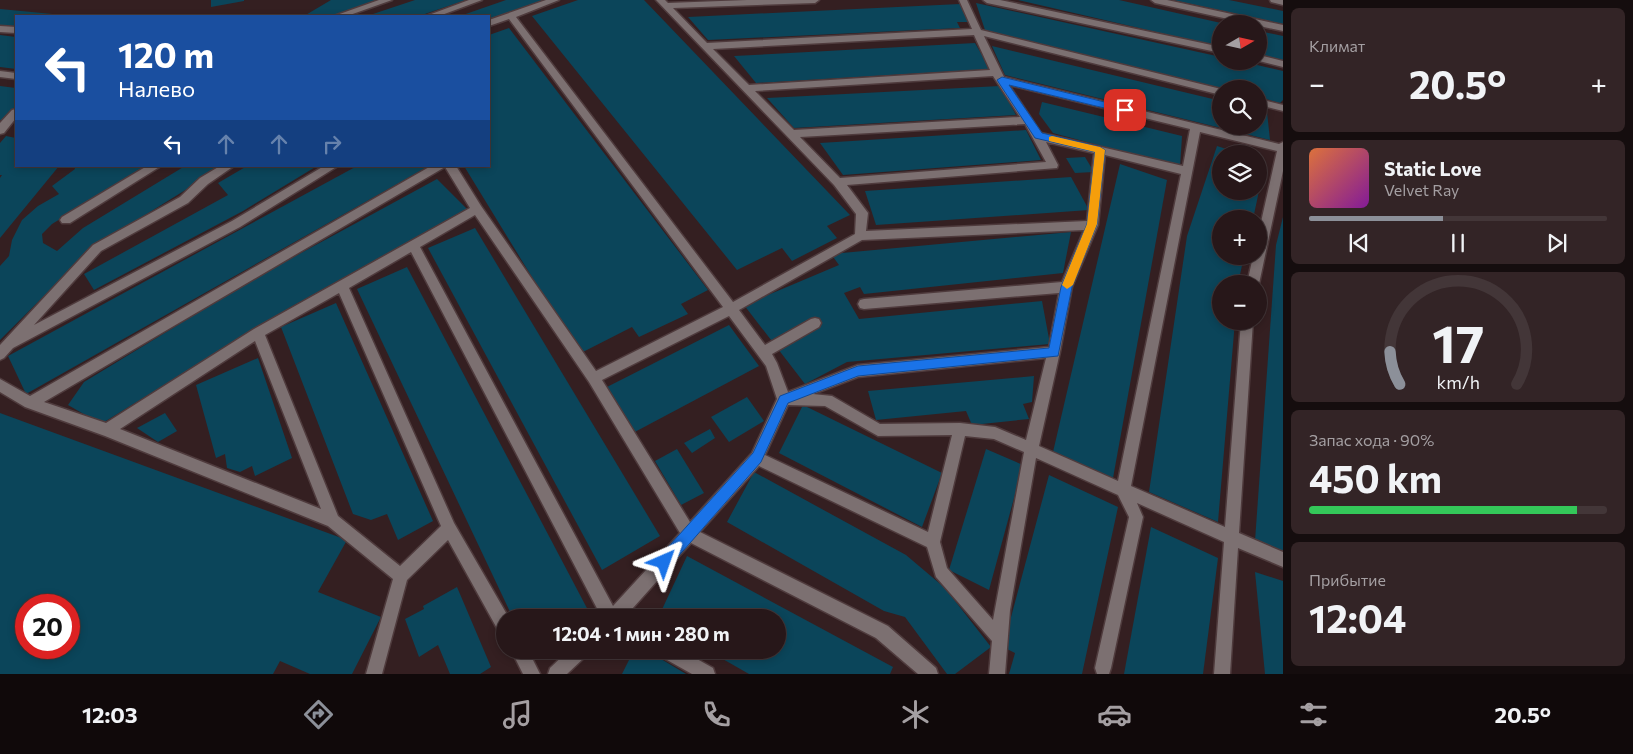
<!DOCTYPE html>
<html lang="ru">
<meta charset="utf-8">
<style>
body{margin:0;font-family:Commissioner,sans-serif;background:#332426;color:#f1f3f6;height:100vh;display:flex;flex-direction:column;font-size:19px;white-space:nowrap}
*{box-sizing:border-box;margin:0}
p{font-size:16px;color:#a49fa2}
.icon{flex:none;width:28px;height:28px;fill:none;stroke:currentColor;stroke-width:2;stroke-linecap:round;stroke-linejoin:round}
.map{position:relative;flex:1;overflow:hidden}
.details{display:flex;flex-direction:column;gap:8px;padding:8px;background:#150d0e;width:350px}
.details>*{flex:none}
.banner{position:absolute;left:15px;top:15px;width:475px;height:152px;border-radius:0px;box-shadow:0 2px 8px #0003,0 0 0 1px #433638;background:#1a4fa0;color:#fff;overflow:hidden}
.needle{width:32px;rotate:81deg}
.buttons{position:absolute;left:1212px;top:15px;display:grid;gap:10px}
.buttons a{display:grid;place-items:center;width:55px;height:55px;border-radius:50%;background:#271719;box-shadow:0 2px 8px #0003,0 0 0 1px #433638;font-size:25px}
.speed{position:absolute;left:15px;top:594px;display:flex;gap:10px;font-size:25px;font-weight:700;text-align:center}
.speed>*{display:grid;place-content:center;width:65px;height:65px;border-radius:50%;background:#271719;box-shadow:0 2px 8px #0003,0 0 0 1px #433638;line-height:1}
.speed .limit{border:8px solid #d22;background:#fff;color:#111}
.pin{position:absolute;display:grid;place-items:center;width:42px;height:42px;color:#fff;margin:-21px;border-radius:10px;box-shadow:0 2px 8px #0006}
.me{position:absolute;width:55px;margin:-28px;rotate:43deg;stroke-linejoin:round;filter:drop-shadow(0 0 4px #0008)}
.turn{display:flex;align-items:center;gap:18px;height:105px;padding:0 20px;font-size:22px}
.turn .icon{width:65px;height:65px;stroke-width:2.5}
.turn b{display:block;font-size:35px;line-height:42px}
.lanes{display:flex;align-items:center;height:48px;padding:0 20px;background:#0003;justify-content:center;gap:25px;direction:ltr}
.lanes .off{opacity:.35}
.big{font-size:38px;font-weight:700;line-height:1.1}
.details .tile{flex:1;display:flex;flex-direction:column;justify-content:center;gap:8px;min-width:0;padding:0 18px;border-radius:8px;background:#332426}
.details .dial{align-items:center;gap:0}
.dial svg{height:130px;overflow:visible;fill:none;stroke:#433638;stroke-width:7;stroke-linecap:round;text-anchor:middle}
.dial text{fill:#f1f3f6;stroke:none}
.song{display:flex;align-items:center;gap:15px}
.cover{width:60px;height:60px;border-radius:8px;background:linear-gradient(135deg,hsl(20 70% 55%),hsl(290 70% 35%))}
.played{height:5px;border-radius:2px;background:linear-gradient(90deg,#8c9099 45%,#433638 45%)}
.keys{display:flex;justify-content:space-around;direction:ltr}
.heat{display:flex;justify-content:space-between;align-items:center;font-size:28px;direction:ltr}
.charge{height:8px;border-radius:4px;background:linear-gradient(90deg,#34c759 90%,#433638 0)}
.trip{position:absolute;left:496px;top:609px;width:290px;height:50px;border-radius:25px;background:#271719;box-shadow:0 2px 8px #0003,0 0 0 1px #433638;font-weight:700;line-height:50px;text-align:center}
.tabs{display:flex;height:80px;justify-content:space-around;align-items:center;background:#10090a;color:#a49fa2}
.tabs .icon{width:35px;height:35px}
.tabs .current{color:#8c9099}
.tabs b{font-size:22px;color:#f1f3f6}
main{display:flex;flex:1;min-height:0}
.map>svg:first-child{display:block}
</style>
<main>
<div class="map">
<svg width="1283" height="674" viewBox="0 0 1283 674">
<rect width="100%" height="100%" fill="#341f21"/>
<!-- building -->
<g fill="#0b455a" fill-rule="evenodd">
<polygon points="211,0 244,0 244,1 211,7"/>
<polygon points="331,0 379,0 344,12 336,16 304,16"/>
<polygon points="415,0 466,0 419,16 367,16"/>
<polygon points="506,0 546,0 489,20 489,16 460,16"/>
<polygon points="578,0 644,0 850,215 827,226 837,238 792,261 782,248 737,270 532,16"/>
<polygon points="1018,0 1119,0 1221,23 1221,47"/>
<polygon points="1173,0 1229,0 1283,11 1283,24"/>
<polygon points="976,3 1221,57 1221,61 1240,61 1283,71 1283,100 1280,103 1259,97 1259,89 1224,89 985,30"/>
<polygon points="960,4 969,22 957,22 960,28 708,40 688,17"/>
<polygon points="0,9 63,15 63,16 16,16 16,27 0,25"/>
<polygon points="509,28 708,290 681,304 688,314 639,337 632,327 579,354 464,166 489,166 489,35"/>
<polygon points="1259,31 1283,36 1283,61 1259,56"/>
<polygon points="0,35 16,37 16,69 0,67"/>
<polygon points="975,43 990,69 756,83 734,56"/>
<polygon points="992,46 1221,101 1221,126 1259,126 1259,110 1267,112 1270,140 1005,75"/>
<polygon points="0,86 16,88 16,106 4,121 0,120"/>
<polygon points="1000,86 1016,115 794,128 767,98"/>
<polygon points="1042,102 1182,136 1180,167 1053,133 1039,114"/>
<polygon points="1026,130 1041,160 843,175 820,143"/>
<polygon points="6,136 16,138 16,166 59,166 0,238 0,178 2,175 0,175 0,143"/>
<polygon points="1217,146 1239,153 1221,154 1221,191 1259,191 1253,219 1221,219 1221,256 1244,256 1238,284 1221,284 1221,321 1235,321 1218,522 1149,492 1187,236"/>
<polygon points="1085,157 1094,172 1075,173 1066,158"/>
<polygon points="1259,160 1266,162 1260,191 1259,191"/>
<polygon points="1120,164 1167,180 1113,478 1053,452"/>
<polygon points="74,166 147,166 52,224 42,234 43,243 57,251 83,228 185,166 224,166 92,248 0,340 0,266 9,256 12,240 22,220 38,206 59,194 52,186 75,169"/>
<polygon points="247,166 317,166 243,211 94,290 84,274 228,195 218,183"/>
<polygon points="357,166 429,166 26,394 8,356"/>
<polygon points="1071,177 1089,210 876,225 865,191"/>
<polygon points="437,179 467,209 289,308 101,424 68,405 84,382 257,277"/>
<polygon points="1283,217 1283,552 1255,541 1276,245"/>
<polygon points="475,228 660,536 602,570 428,248"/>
<polygon points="1071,232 1063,273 864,294 860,287 844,293 859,319 1042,301 1050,344 847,362 805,384 744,305 839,265 831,254"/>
<polygon points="407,267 589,612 581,618 513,618 357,289"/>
<polygon points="336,303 433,521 398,540 387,514 371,520 353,514 281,327"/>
<polygon points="729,325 759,366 631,434 603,389"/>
<polygon points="258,358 292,458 255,476 252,466 240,472 227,468 225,454 216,458 196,385"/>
<polygon points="1034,376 1032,402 1023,404 1029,419 972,425 966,411 876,420 868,391"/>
<polygon points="747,397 764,421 729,442 711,417"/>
<polygon points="803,405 942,473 922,527 779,453"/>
<path d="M0,413L347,540L318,592L381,617L352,674H310L280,661L273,674H0ZM26,605H69V648H26Z"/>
<polygon points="165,413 177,431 158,442 137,428"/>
<polygon points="710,429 715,438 692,453 684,443"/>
<polygon points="677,449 704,493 681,505 655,461"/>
<polygon points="986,449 1023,465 989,590 949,570"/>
<polygon points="754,472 906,555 945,588 991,647 955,674 947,674 905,617 884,611 727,522"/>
<polygon points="1049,475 1118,507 1082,674 1009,674 1015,653 1003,647"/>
<polygon points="1151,527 1218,558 1203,674 1124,674"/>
<polygon points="687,556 893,667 890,674 749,674 707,650 778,650 778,618 658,618"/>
<polygon points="1255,572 1283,581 1283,674 1265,674"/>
<polygon points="457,587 491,667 480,674 450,674 438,645 419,657 405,619 424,609 423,606"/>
<polygon points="634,650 646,650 686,674 622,674"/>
</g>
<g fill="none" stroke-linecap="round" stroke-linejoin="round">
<defs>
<g id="minor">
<polygon points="379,0 392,0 347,16 334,16"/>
<polygon points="469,0 482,0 439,16 426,16"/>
<path d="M546,0H559L516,17L733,302L855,234L856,214L834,185L656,0H665L668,3L747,0H819L815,3L673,8L707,43L972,29L959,0H967L981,30L1221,89V95L984,36L1004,77L1279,144L1283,142V171L1259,284H1247L1253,256H1259V231L1277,151L1200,132L1131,486L1225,527L1241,321H1253L1239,533L1283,552V567L1238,548L1230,674H1214L1224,542L1137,503L1143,517L1111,668L1109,674H1097L1095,668L1129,517L1118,495L1036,458L1010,610L1005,674H989L992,641L936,577L927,547L759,466L700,532L888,626L936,668L938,674H918L876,638L691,543L624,618H602L411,252L349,288L454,523L509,618H505V634L499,632L448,540L407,580L382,674H366L393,579L328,526L105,436L25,407L0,392V379L30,396L431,166H456L481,206L596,371L723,307L509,19L489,26V20ZM974,35L990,70L749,85L713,49ZM993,76L1020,117L794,130L755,91ZM1009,85L1190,129L1183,166L1041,133ZM1025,124L1046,162L840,178L800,137ZM1046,142L1094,153L1087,221L866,231L868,213L847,185L1057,168L1058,165ZM1105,155L1181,174L1118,481L1039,446L1060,352L1072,287L1098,225ZM445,167L470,208L254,329L106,423L44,402ZM475,215L589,382L680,533L613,606L420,247ZM1084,230L1062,282L864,299L860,300L858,304L860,308L864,309L1059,293L1049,347L858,365L788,392L777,363L772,354L819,327L821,323L819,319L815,318L811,319L765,345L739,310L862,240ZM339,293L441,526L400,566L338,516L265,335ZM729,316L766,366L777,399L752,453L690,522L602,380ZM255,341L321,509L120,429ZM1046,358L1026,440L995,427L960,423L880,424L832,396L813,394L858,377ZM788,405L825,406L878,436L952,435L928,532L765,455ZM965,436L994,439L1024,452L993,620L947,568L940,542Z"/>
<polygon points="983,0 1000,0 1221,47 1221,53 987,3"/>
<polygon points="1151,0 1167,0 1283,25 1283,31 1259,26 1259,24 1251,24 1155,3"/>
<polygon points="1270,0 1283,0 1283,5 1271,2"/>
<polygon points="0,26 16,27 16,33 0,32"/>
<polygon points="1259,55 1283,61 1283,67 1259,61"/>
<polygon points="0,71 16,73 16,79 0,77"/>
<polygon points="1259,99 1283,105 1283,111 1259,105"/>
<polygon points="16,109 16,118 4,133 0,134 0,123 12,110"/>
<polygon points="147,166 161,166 70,223 62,223 60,220 62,217"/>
<polygon points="220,166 234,166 208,184 188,203 101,251 34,325 232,221 324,166 338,166 240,227 13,348 4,358 0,360 0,345 93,245 180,197 200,178"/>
<polygon points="511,650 528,650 540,674 523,674"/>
<polygon points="569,650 588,650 586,656 567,674 548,674 550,668"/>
<polygon points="658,650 681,650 713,668 715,674 692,674 660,656"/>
</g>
</defs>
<!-- minor casing -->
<use href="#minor" stroke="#4f3b3d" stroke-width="3"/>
<!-- minor -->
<use href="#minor" fill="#7c7071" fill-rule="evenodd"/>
</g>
<!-- route -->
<polygon fill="#1a73e8" stroke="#114b97" points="1002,77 1125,107 1130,110 1125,113 1009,85 1042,133 1100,147 1105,150 1097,224 1072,287 1058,356 858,376 788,403 761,462 669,567 664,569 659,567 657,562 659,557 753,453 780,396 858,366 1049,348 1061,287 1087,224 1095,152 1035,138 997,80"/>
<!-- slow -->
<polygon fill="#f59e0b" points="1052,136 1100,147 1105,150 1097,224 1073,285 1067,289 1062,285 1087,224 1095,152 1049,141 1049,137"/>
</svg>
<div class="buttons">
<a><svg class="needle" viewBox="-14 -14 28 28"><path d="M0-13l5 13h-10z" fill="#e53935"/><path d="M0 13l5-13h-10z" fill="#a49fa2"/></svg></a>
<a><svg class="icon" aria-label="search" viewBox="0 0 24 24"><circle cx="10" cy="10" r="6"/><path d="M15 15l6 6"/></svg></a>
<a><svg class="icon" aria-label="layers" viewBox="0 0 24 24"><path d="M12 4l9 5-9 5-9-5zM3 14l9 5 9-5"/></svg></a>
<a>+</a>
<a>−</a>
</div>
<div class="speed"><div class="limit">20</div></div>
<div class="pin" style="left:1125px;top:110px;background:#d93025"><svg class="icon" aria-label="arrive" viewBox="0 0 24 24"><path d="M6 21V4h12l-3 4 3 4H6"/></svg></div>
<svg class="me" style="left:664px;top:562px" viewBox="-20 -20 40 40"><path d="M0-17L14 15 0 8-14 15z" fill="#1a73e8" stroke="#fff" stroke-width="4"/></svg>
<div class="trip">12:04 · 1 мин · 280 m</div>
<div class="banner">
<div class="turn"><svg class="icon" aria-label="left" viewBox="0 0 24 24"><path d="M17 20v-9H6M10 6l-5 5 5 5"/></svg><div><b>120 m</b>Налево</div></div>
<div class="lanes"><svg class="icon" aria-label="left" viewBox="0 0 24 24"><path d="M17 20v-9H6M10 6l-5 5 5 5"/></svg><svg class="icon off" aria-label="ahead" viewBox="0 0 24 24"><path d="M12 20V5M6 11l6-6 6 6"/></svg><svg class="icon off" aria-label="ahead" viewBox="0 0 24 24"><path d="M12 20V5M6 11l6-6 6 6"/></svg><svg class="icon off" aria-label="right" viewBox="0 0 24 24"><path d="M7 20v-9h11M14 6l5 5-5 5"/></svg></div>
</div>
</div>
<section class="details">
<div class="tile"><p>Климат</p>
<div class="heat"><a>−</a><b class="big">20.5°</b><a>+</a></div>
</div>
<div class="tile">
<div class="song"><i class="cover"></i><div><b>Static Love</b><p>Velvet Ray</p></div></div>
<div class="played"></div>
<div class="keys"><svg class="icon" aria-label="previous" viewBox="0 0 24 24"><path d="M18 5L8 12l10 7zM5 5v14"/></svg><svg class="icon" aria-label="pause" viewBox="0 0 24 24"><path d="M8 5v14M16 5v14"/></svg><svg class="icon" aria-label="next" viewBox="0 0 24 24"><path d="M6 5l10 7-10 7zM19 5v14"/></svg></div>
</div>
<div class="tile dial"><svg viewBox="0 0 100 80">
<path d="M14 69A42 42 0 1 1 86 69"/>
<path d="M14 69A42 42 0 0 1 8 49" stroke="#8c9099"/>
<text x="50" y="56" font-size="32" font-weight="700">17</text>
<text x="50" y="72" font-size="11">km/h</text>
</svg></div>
<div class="tile"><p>Запас хода · 90%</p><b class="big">450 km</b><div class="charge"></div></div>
<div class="tile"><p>Прибытие</p><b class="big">12:04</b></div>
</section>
</main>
<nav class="tabs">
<b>12:03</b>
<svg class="icon current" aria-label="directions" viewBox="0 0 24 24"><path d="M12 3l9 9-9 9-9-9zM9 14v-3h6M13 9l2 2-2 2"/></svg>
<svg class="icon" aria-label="music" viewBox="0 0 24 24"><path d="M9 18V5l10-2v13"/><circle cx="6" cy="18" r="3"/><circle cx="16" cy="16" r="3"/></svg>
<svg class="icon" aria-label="phone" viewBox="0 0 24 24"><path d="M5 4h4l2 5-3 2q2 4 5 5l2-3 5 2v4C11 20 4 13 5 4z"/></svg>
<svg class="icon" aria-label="climate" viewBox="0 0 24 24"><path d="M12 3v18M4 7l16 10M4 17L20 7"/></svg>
<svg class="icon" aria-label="car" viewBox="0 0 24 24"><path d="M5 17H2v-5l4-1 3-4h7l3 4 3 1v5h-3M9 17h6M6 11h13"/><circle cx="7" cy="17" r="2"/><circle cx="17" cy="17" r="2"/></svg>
<svg class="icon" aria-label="filters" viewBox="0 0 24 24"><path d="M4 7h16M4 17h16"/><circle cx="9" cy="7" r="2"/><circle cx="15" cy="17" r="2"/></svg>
<b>20.5°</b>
</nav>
